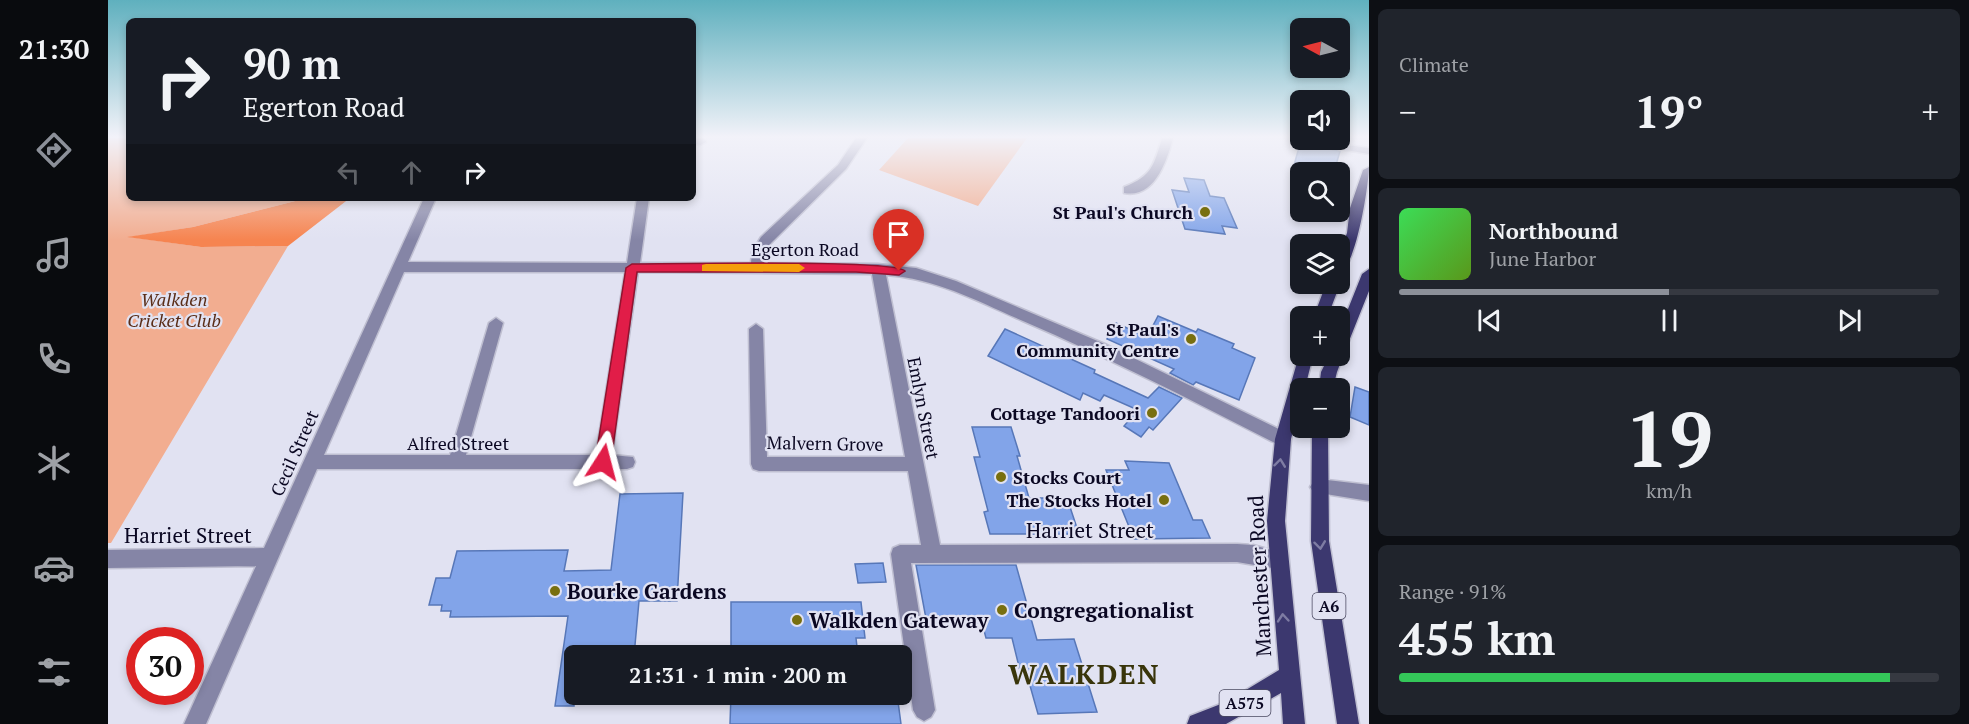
<!DOCTYPE html>
<meta charset="utf-8">
<style>
body{margin:0;font-family:"PT Serif",serif;background:#20242c;color:#f1f3f6;height:100vh;display:flex;flex-direction:column;font-size:22px;white-space:nowrap}
*{box-sizing:border-box;margin:0}
p{font-size:20px;color:#9ea1a6}
.icon{flex:none;width:33px;height:33px;fill:none;stroke:currentColor;stroke-width:2;stroke-linecap:round;stroke-linejoin:round}
.map{position:relative;flex:1;overflow:hidden}
.panel{display:flex;flex-direction:column;gap:9px;padding:9px;background:#0d0f14;width:600px}
.panel>*{flex:none}
.hud{position:absolute;left:18px;top:18px;width:570px;height:183px;border-radius:9px;box-shadow:0 3px 9px #0003;background:#171b24;color:#f1f3f6;overflow:hidden}
.needle{width:39px;rotate:277deg}
.controls{position:absolute;left:1182px;top:18px;display:grid;gap:12px}
.controls a{display:grid;place-items:center;width:60px;height:60px;border-radius:9px;background:#171b24;box-shadow:0 3px 9px #0003;font-size:30px}
.speed{position:absolute;left:18px;top:627px;display:flex;gap:12px;font-size:30px;font-weight:700;text-align:center}
.speed>*{display:grid;place-content:center;width:78px;height:78px;border-radius:50%;background:#171b24;box-shadow:0 3px 9px #0003;line-height:1}
.speed .limit{border:9px solid #d22;background:#fff;color:#111}
.pin{position:absolute;display:grid;place-items:center;width:51px;height:51px;color:#fff;margin:-62px -26px;border-radius:50% 50% 50% 0;rotate:-45deg;box-shadow:0 0 6px #0007}
.pin .icon{rotate:45deg}
.me{position:absolute;width:66px;margin:-33px;rotate:9deg;stroke-linejoin:round;filter:drop-shadow(0 0 4px #0008)}
.turn{display:flex;align-items:center;gap:21px;height:126px;padding:0 18px;font-size:27px}
.turn .icon{width:78px;height:78px;stroke-width:2.5}
.turn b{display:block;font-size:42px;line-height:51px}
.lanes{display:flex;align-items:center;height:57px;padding:0 18px;background:#0003;justify-content:center;gap:30px;direction:ltr}
.lanes .off{opacity:.35}
.big{font-size:45px;font-weight:800;line-height:1.1}
.panel .tile{flex:1;display:flex;flex-direction:column;justify-content:center;gap:9px;min-width:0;padding:0 21px;border-radius:9px;background:#20242c}
.panel .dial{align-items:center;gap:0}
.dial b{font-size:78px;line-height:1}
.song{display:flex;align-items:center;gap:18px}
.cover{width:72px;height:72px;border-radius:9px;background:linear-gradient(135deg,hsl(130 70% 55%),hsl(90 70% 35%))}
.played{height:6px;border-radius:3px;background:linear-gradient(90deg,#8c9099 50%,#363941 50%)}
.keys{display:flex;justify-content:space-around;direction:ltr}
.heat{display:flex;justify-content:space-between;align-items:center;font-size:33px;direction:ltr}
.charge{height:9px;border-radius:4px;background:linear-gradient(90deg,#34c759 91%,#363941 0)}
.trip{position:absolute;left:456px;top:645px;width:348px;height:60px;border-radius:9px;background:#171b24;box-shadow:0 3px 9px #0003;font-weight:800;line-height:60px;text-align:center}
main{display:flex;flex:1;min-height:0}
.tab-bar{display:flex;flex-direction:column;width:108px;justify-content:space-around;align-items:center;background:#090b0e;color:#9ea1a6}
.tab-bar .icon{width:42px;height:42px}
.tab-bar .active{color:#8c9099}
.tab-bar b{font-size:27px;color:#f1f3f6}
.map>svg:first-child{display:block}
</style>
<main>
<nav class="tab-bar">
<b>21:30</b>
<svg class="icon active" aria-label="directions" viewBox="0 0 24 24"><path d="M12 3l9 9-9 9-9-9zM9 14v-3h6M13 9l2 2-2 2"/></svg>
<svg class="icon" aria-label="music" viewBox="0 0 24 24"><path d="M9 18V5l10-2v13"/><circle cx="6" cy="18" r="3"/><circle cx="16" cy="16" r="3"/></svg>
<svg class="icon" aria-label="phone" viewBox="0 0 24 24"><path d="M5 4h4l2 5-3 2q2 4 5 5l2-3 5 2v4C11 20 4 13 5 4z"/></svg>
<svg class="icon" aria-label="climate" viewBox="0 0 24 24"><path d="M12 3v18M4 7l16 10M4 17L20 7"/></svg>
<svg class="icon" aria-label="car" viewBox="0 0 24 24"><path d="M5 17H2v-5l4-1 3-4h7l3 4 3 1v5h-3M9 17h6M6 11h13"/><circle cx="7" cy="17" r="2"/><circle cx="17" cy="17" r="2"/></svg>
<svg class="icon" aria-label="filters" viewBox="0 0 24 24"><path d="M4 7h16M4 17h16"/><circle cx="9" cy="7" r="2"/><circle cx="15" cy="17" r="2"/></svg>
</nav>
<div class="map">
<svg width="1261" height="724" viewBox="0 0 1261 724">
<rect width="100%" height="100%" fill="#e1e2f2"/>
<!-- green -->
<g fill="#f2ad90">
<polygon points="0,138 21,138 21,198 199,198 85,227 22,237 93,247 180,246 3,543 0,543"/>
<polygon points="800,138 919,138 870,206 771,170"/>
</g>
<!-- forest -->
<polygon fill="#f68450" points="199,198 242,198 180,246 93,247 19,237 85,227"/>
<!-- building -->
<g fill="#82a4e9" stroke="#5777b8" stroke-width="1.5">
<polygon points="1192,144 1232,151 1226,172 1205,172 1205,170 1186,165"/>
<polygon points="1076,178 1096,180 1102,196 1116,198 1129,228 1114,226 1117,234 1077,229 1064,190 1081,192"/>
<polygon points="1050,316 1088,332 1090,329 1126,344 1124,348 1147,358 1131,400 1088,382 1085,385 1062,373 1066,369 999,339 1008,323 1039,337"/>
<polygon points="897,329 987,370 986,373 1040,398 1051,387 1074,398 1045,430 1041,427 1033,437 1016,426 1030,410 996,395 992,401 975,393 972,400 880,356"/>
<polygon points="1247,387 1261,392 1261,425 1242,417"/>
<polygon points="864,427 903,427 912,456 909,456 921,498 959,498 971,534 882,534 876,512 880,511 866,457 872,457"/>
<polygon points="1017,461 1061,463 1085,520 1094,520 1102,538 1026,539 998,470 1021,470"/>
<polygon points="575,493 569,601 531,601 526,656 466,656 466,706 447,706 460,616 342,617 343,611 333,611 334,605 321,605 328,578 342,578 349,551 460,550 456,571 503,570 512,494"/>
<polygon points="775,563 778,582 750,583 747,564"/>
<polygon points="808,565 908,565 929,640 966,639 989,712 930,714 919,675 913,675 904,638 878,638 874,623 819,624"/>
<polygon points="623,602 753,602 757,638 748,638 750,656 623,656"/>
<polygon points="623,694 789,694 793,724 622,724"/>
</g>
<g fill="none" stroke-linecap="round" stroke-linejoin="round">
<defs>
<g id="minor">
<polygon points="585,138 596,138 598,142 592,145 588,144"/>
<path d="M748,138H759L738,169L663,243L658,252L656,263L770,264L808,268L848,281L999,345L1181,434L1183,439L1181,444L1175,446L1169,444C1085,401 1001,358 915,321C869,301 829,279 778,275L832,545L1129,544L1145,545L1177,554L1179,560L1177,566L1170,569L1129,562L803,563L827,710L823,717L816,721L809,717L805,710L783,554L785,548L792,545H813L800,471H651L645,469L643,464L641,329L648,324L655,329L659,457H797L764,274L530,272L504,455L525,457L527,462L525,467L519,469H209L98,724H76L148,566L0,568V550L156,548L316,198H328L300,262L519,263L529,198H541L532,263H643L644,252L653,237L730,165ZM296,272H517L488,455H358L395,323L388,318L381,323L342,455H216Z"/>
<path d="M1054,138H1065C1059,160 1047,199 1016,193V187C1044,176 1046,165 1054,138Z"/>
<polygon points="1192,139 1261,148 1261,154 1197,143 1193,142"/>
<polygon points="1211,479 1261,485 1261,501 1205,492 1202,487 1205,482"/>
</g>
<g id="major">
<path d="M1261,167C1261,184 1248,267 1232,272V251L1239,233L1242,208L1255,170Z"/>
<polygon points="1261,269 1261,291 1239,346 1237,350 1232,351 1232,329 1254,274"/>
<polygon points="1232,283 1232,284 1220,316 1206,316 1218,284"/>
<polygon points="1232,351 1235,356 1229,372 1225,388 1211,388 1213,372 1221,356 1232,356"/>
<polygon points="1192,352 1192,356 1205,356 1197,388 1192,388 1192,404 1183,439 1177,521 1197,724 1175,724 1173,693 1118,724 1079,724 1082,716 1118,702 1171,670 1159,521 1167,439"/>
<polygon points="1204,428 1220,428 1221,541 1251,724 1229,724 1203,541"/>
</g>
</defs>
<!-- minor casing -->
<use href="#minor" stroke="#bfbfd1" stroke-width="3"/>
<!-- major casing -->
<use href="#major" stroke="#bfbfd1" stroke-width="3"/>
<!-- minor -->
<use href="#minor" fill="#8585a6" fill-rule="evenodd"/>
<!-- major -->
<use href="#major" fill="#3c386f" fill-rule="evenodd"/>
</g>
<!-- one-way arrows -->
<defs><path id="oneway-chevron" d="M-2-3.5L2.5 0L-2 3.5" fill="none" stroke-width="1.6" stroke-linecap="round" stroke-linejoin="round" transform="scale(1.5)"/></defs>
<g stroke="#7e7ca3">
<use href="#oneway-chevron" transform="translate(1172 463) rotate(-83)"/>
<use href="#oneway-chevron" transform="translate(1212 545) rotate(83)"/>
<use href="#oneway-chevron" transform="translate(1175 618) rotate(-95)"/>
</g>
<!-- sky -->
<linearGradient id="sky" x2="0" y2="1"><stop stop-color="#5fb0be"/><stop offset="0.57" stop-color="#f2f2f9"/><stop offset="1" stop-color="#f2f2f9" stop-opacity="0"/></linearGradient>
<rect width="1261" height="240" fill="url(#sky)"/>
<!-- route -->
<path fill="#e11d48" stroke="#92132f" stroke-width="1.5" d="M524,264C557,264 787,259 797,271L791,275L748,272H529L503,462L500,467L495,469L490,467L487,462L518,268Z"/>
<!-- slow -->
<polygon fill="#f59e0b" points="598,264 691,264 697,268 691,272 594,271 594,265"/>
<!-- markers -->
<g fill="#786f0f" stroke="#e1e2f2" stroke-width="2">
<circle cx="1097" cy="212" r="6"/>
<circle cx="1083" cy="339" r="6"/>
<circle cx="1044" cy="413" r="6"/>
<circle cx="893" cy="477" r="6"/>
<circle cx="1056" cy="500" r="6"/>
<circle cx="447" cy="591" r="6"/>
<circle cx="894" cy="610" r="6"/>
<circle cx="689" cy="620" r="6"/>
</g>
<g text-anchor="middle" dominant-baseline="central" stroke-width="4.5" stroke-linejoin="round" paint-order="stroke">
<!-- shield labels -->
<g fill="#e1e2f2" stroke="#4a4960" stroke-width="1.5">
<rect x="1204.5" y="593" width="33" height="26" rx="4.5"/>
<rect x="1111.5" y="690" width="51" height="26" rx="4.5"/>
</g>
<g font-size="16" font-weight="bold" fill="#0a0722">
<text x="1221" y="606">A6</text>
<text x="1137" y="703">A575</text>
</g>
<!-- poi labels -->
<g font-size="18" font-weight="bold" fill="#0a0722" stroke="#e1e2f2" text-anchor="end">
<text x="1085" y="212">St Paul's Church</text>
<text x="1071" y="329">St Paul's<tspan x="1071" dy="21">Community Centre</tspan></text>
<text x="1032" y="413">Cottage Tandoori</text>
<text x="905" y="477" text-anchor="start">Stocks Court</text>
<text x="1044" y="500">The Stocks Hotel</text>
</g>
<!-- street labels -->
<g font-size="18" fill="#0a0722" stroke="#e1e2f2">
<text x="697" y="249">Egerton Road</text>
<text transform="translate(816 408) rotate(79)">Emlyn Street</text>
<text x="350" y="443">Alfred Street</text>
<text transform="translate(717 443) rotate(1)">Malvern Grove</text>
<text transform="translate(186 453) rotate(-66)">Cecil Street</text>
</g>
<!-- park labels -->
<g font-size="18" font-style="italic" fill="#5a2d18" stroke="#e1e2f2">
<text x="66" y="299">Walkden<tspan x="66" dy="21">Cricket Club</tspan></text>
</g>
<!-- near-street labels -->
<g font-size="21" fill="#0a0722" stroke="#e1e2f2">
<text x="982" y="530">Harriet Street</text>
<text x="80" y="535">Harriet Street</text>
<text transform="translate(1151 576) rotate(-93)">Manchester Road</text>
</g>
<!-- near-poi labels -->
<g font-size="21" font-weight="bold" fill="#0a0722" stroke="#e1e2f2" text-anchor="start">
<text x="459" y="591">Bourke Gardens</text>
<text x="906" y="610">Congregationalist</text>
<text x="701" y="620">Walkden Gateway</text>
</g>
<!-- near-district labels -->
<g font-size="28" font-weight="bold" letter-spacing="1.5" fill="#39350b" stroke="#e1e2f2">
<text x="976" y="673">WALKDEN</text>
</g>
</g>
</svg>
<div class="controls">
<a><svg class="needle" viewBox="-14 -14 28 28"><path d="M0-13l5 13h-10z" fill="#e53935"/><path d="M0 13l5-13h-10z" fill="#9ea1a6"/></svg></a>
<a><svg class="icon" aria-label="sound" viewBox="0 0 24 24"><path d="M4 9h4l5-4v14l-5-4H4zM17 9q2 3 0 6"/></svg></a>
<a><svg class="icon" aria-label="search" viewBox="0 0 24 24"><circle cx="10" cy="10" r="6"/><path d="M15 15l6 6"/></svg></a>
<a><svg class="icon" aria-label="layers" viewBox="0 0 24 24"><path d="M12 4l9 5-9 5-9-5zM3 14l9 5 9-5"/></svg></a>
<a>+</a>
<a>−</a>
</div>
<div class="speed"><div class="limit">30</div></div>
<div class="pin" style="left:791px;top:271px;background:#d93025"><svg class="icon" aria-label="arrive" viewBox="0 0 24 24"><path d="M6 21V4h12l-3 4 3 4H6"/></svg></div>
<svg class="me" style="left:495px;top:462px" viewBox="-20 -20 40 40"><path d="M0-17L14 15 0 8-14 15z" fill="#e11d48" stroke="#fff" stroke-width="4"/></svg>
<div class="trip">21:31 · 1 min · 200 m</div>
<div class="hud">
<div class="turn"><svg class="icon" aria-label="right" viewBox="0 0 24 24"><path d="M7 20v-9h11M14 6l5 5-5 5"/></svg><div><b>90 m</b>Egerton Road</div></div>
<div class="lanes"><svg class="icon off" aria-label="left" viewBox="0 0 24 24"><path d="M17 20v-9H6M10 6l-5 5 5 5"/></svg><svg class="icon off" aria-label="ahead" viewBox="0 0 24 24"><path d="M12 20V5M6 11l6-6 6 6"/></svg><svg class="icon" aria-label="right" viewBox="0 0 24 24"><path d="M7 20v-9h11M14 6l5 5-5 5"/></svg></div>
</div>
</div>
<section class="panel">
<div class="tile"><p>Climate</p>
<div class="heat"><a>−</a><b class="big">19°</b><a>+</a></div>
</div>
<div class="tile">
<div class="song"><i class="cover"></i><div><b>Northbound</b><p>June Harbor</p></div></div>
<div class="played"></div>
<div class="keys"><svg class="icon" aria-label="previous" viewBox="0 0 24 24"><path d="M18 5L8 12l10 7zM5 5v14"/></svg><svg class="icon" aria-label="pause" viewBox="0 0 24 24"><path d="M8 5v14M16 5v14"/></svg><svg class="icon" aria-label="next" viewBox="0 0 24 24"><path d="M6 5l10 7-10 7zM19 5v14"/></svg></div>
</div>
<div class="tile dial"><b>19</b><p>km/h</p></div>
<div class="tile"><p>Range · 91%</p><b class="big">455 km</b><div class="charge"></div></div>
</section>
</main>
